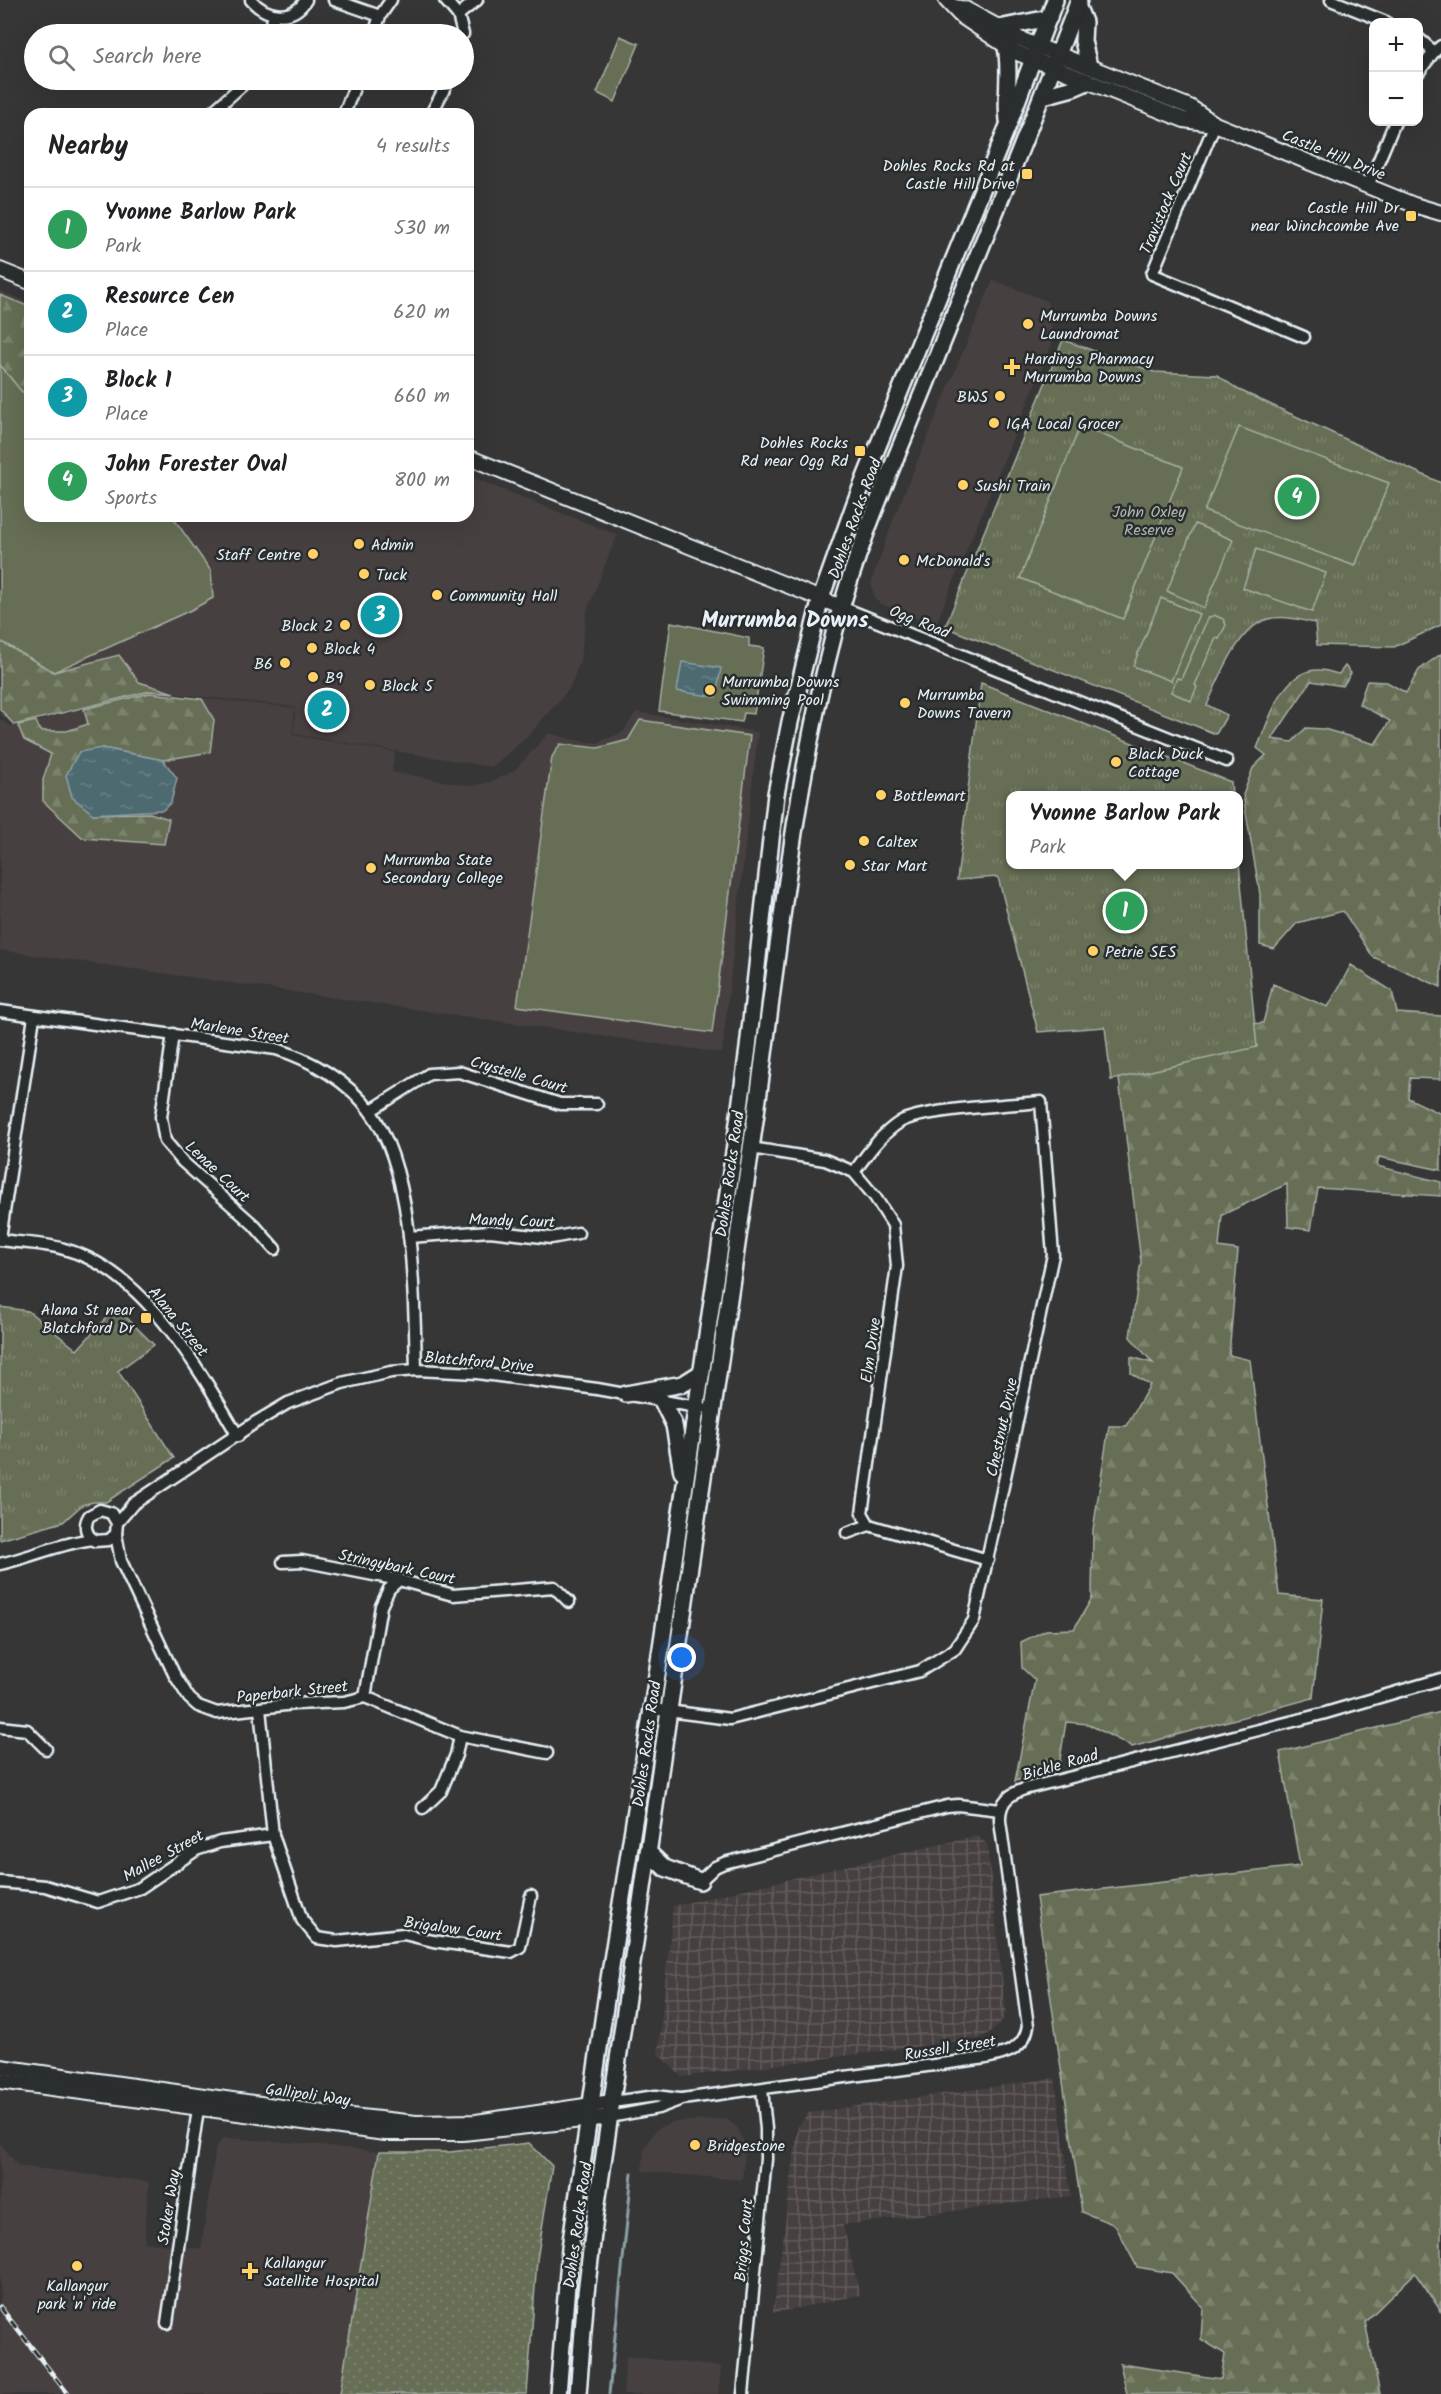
<!DOCTYPE html>
<html lang="en">
<head>
<meta charset="utf-8">
<style>
	:root { --surface:#fff; --page:#f6f6f6; --text:#202124; --muted:#757577; --line:#e0e0e0; --accent:#ea580c }
	body { margin:0; font-family:Kalam,sans-serif; background:var(--page); color:var(--text) }
	.controls { position:absolute; right:18px; top:18px; display:grid; overflow:hidden; border-radius:12px; box-shadow:0 6px 24px #0002 }
	.controls button { width:54px; height:54px; display:grid; place-items:center; padding:0; border:0; border-bottom:2px solid var(--line); background:var(--surface); color:var(--text); font:30px sans-serif }
	.you { position:absolute; left:682px; top:1658px; width:21px; height:21px; margin:-15px; border:4px solid #fff; border-radius:50%; background:#1a73e8; box-shadow:0 0 0 9px #1a73e833 }
	.badge { display:grid; place-items:center; width:39px; height:39px; border-radius:50%; background:var(--accent); color:#fff; font-size:20px; font-weight:700 }
	.pin { position:absolute; translate:-50% -50%; border:3px solid #fff; box-shadow:0 2px 6px #0006 }
	.popup { position:absolute; left:1006px; top:791px; width:237px; height:78px; box-sizing:border-box; display:grid; place-content:center; border-radius:12px; background:var(--surface); filter:drop-shadow(0 2px 4px #0005); font-size:20px; white-space:nowrap; color:var(--muted) }
	.popup b { font-size:22px; color:var(--text) }
	.popup::after { content:''; position:absolute; left:50%; top:100%; margin-left:-12px; border:12px solid transparent; border-top-color:var(--surface) }
	.list { margin:0; padding:0; list-style:none }
	h2 { display:flex; justify-content:space-between; align-items:center; height:78px; margin:0; padding:0 24px; font-size:26px }
	h2 small { font-size:20px; font-weight:400; color:var(--muted) }
	.list li { display:grid; grid-template-columns:39px 1fr auto; gap:18px; align-items:center; box-sizing:border-box; height:84px; padding:0 24px; border-top:2px solid var(--line) }
	.list b { display:block; font-size:22px; white-space:nowrap }
	.list p { margin:0; font-size:20px; white-space:nowrap; color:var(--muted) }
	.list em { font-size:20px; font-style:normal; color:var(--muted) }
	.icon { flex:none; width:33px; height:33px; fill:none; stroke:currentColor; stroke-width:2; stroke-linecap:round; stroke-linejoin:round }
	.map { position:relative; flex:none; width:1441px; height:2394px; overflow:hidden }
	.search { position:absolute; background:var(--surface); box-shadow:0 6px 24px #0002; left:24px; top:24px; width:450px; height:66px; display:flex; align-items:center; gap:15px; box-sizing:border-box; padding:0 21px; border-radius:33px; color:var(--muted); font-size:22px }
	.panel { position:absolute; background:var(--surface); box-shadow:0 6px 24px #0002; left:24px; top:108px; width:450px; height:414px; border-radius:18px }
	.map>svg:first-child { display:block }
	.built { fill:#474040 }
	.industrial { fill:url(#industrial-grid) }
	.grass { fill:url(#grass-dots); stroke:#a7b0a6; stroke-width:1.5 }
	.forest { fill:url(#forest-firs); stroke:#a7b0a6; stroke-width:1.5 }
	.park { fill:url(#park-tufts); stroke:#a7b0a6; stroke-width:1.5 }
	.garden { fill:#666e54; stroke:#a7b0a6; stroke-width:1.5 }
	.water { fill:url(#water-ripples); stroke:#8ba1a7; stroke-width:1.5 }
	.lines { fill:none; stroke-linecap:round; stroke-linejoin:round }
	.stream { stroke:#8ba1a7; stroke-width:3 }
	.minor-casing { stroke:#e8f1f8; stroke-width:15 }
	.tertiary-casing { stroke:#e8f1f8; stroke-width:18 }
	.secondary-casing { stroke:#e8f1f8; stroke-width:20 }
	.minor { stroke:#2a2d2e; stroke-width:10 }
	.tertiary { stroke:#2a2d2e; stroke-width:14 }
	.secondary { stroke:#2a2d2e; stroke-width:15 }
	.rail-casing { stroke:#e8f1f8; stroke-width:5 }
	.rail { stroke:#2a2d2e; stroke-width:3; stroke-dasharray:9; stroke-linecap:butt }
	.poi-dot { fill:#ffd166; stroke:#2a2d2e; stroke-width:2 }
	.labels { text-anchor:middle; stroke-width:5; stroke-linejoin:round; paint-order:stroke }
	.street-label { font-size:16px; fill:#e8f1f8; stroke:#2a2d2e }
	.poi-label { font-size:16px; fill:#e8f1f8; stroke:#2a2d2e; text-anchor:start }
	.park-label { font-size:16px; fill:#aeb6ae; stroke:#2a2d2e }
	.district-label { font-size:22px; font-weight:bold; fill:#e8f1f8; stroke:#2a2d2e }
</style>
</head>
<body>
<div class="map">
<svg width="1441" height="2394" viewBox="0 0 1441 2394">
	<defs>
		<pattern id="industrial-grid" width="8" height="8" patternUnits="userSpaceOnUse" patternTransform="scale(1.5)"><rect width="8" height="8" fill="#474040"/><path d="M0 4h8M4 0v8" fill="none" stroke="#625c5c"/></pattern>
		<pattern id="grass-dots" width="8" height="8" patternUnits="userSpaceOnUse" patternTransform="scale(1.5)"><rect width="8" height="8" fill="#666e54"/><path d="M2 2h.1M6 6h.1" fill="none" stroke="#7c836d" stroke-width="1.8" stroke-linecap="round"/></pattern>
		<pattern id="forest-firs" width="22" height="20" patternUnits="userSpaceOnUse" patternTransform="scale(1.5)"><rect width="22" height="20" fill="#666e54"/><path d="M5 1l3.5 6h-7zM16 11l3.5 6h-7z" fill="#7c836d"/></pattern>
		<pattern id="park-tufts" width="24" height="20" patternUnits="userSpaceOnUse" patternTransform="scale(1.5)"><rect width="24" height="20" fill="#666e54"/><path d="M3 7l-1-3M5 7V3M7 7l1-3M15 17l-1-3M17 17v-4M19 17l1-3" fill="none" stroke="#7c836d"/></pattern>
		<pattern id="water-ripples" width="26" height="14" patternUnits="userSpaceOnUse" patternTransform="scale(1.5)"><rect width="26" height="14" fill="#4d6b71"/><path d="M2 4q2-2 4 0t4 0M15 11q2-2 4 0t4 0" fill="none" stroke="#678186"/></pattern>
	</defs>
	<rect width="100%" height="100%" fill="#373636"/>
	<filter id="ink" filterUnits="userSpaceOnUse"><feTurbulence type="fractalNoise" baseFrequency=".0167" numOctaves="2"/><feDisplacementMap in="SourceGraphic" scale="12" xChannelSelector="R" yChannelSelector="G"/><feConvolveMatrix kernelMatrix="1 2 1 2 8 2 1 2 1" color-interpolation-filters="sRGB"/></filter>
	<g filter="url(#ink)">
		<g class="built">
			<polygon points="993,280 1047,301 1053,341 935,626 881,604 875,599 871,583 895,515"/>
			<polygon points="0,291 30,303 30,516 468,516 468,476 617,535 587,611 580,661 569,689 527,737 492,767 293,734 296,707 151,691 14,725 0,714"/>
			<polygon points="150,693 295,708 292,735 395,752 392,772 471,786 491,782 514,771 549,733 574,740 597,743 623,732 636,712 758,732 722,1053 0,950 0,719 12,727"/>
			<polygon points="726,2119 737,2127 743,2140 745,2155 742,2180 642,2171 644,2150 653,2134 660,2127 673,2122"/>
			<polygon points="224,2138 302,2143 379,2152 340,2394 0,2394 0,2143 18,2166 149,2182 144,2242 201,2249 216,2147"/>
			<polygon points="626,2356 721,2367 718,2394 623,2394"/>
		</g>
		<g class="industrial">
			<polygon points="976,1836 987,1844 1006,2014 998,2026 982,2038 682,2077 658,2054 673,1906"/>
			<polygon points="1055,2078 1071,2196 843,2225 860,2295 773,2313 798,2127 808,2113"/>
		</g>
		<polygon class="grass" points="529,2143 552,2166 537,2260 527,2394 340,2394 379,2152 450,2152"/>
		<g class="forest">
			<polygon points="0,295 30,307 30,396 21,391 0,365"/>
			<polygon points="0,641 54,672 119,655 139,682 174,693 150,691 14,725 0,709"/>
			<path d="M1441,654v333l-68,-30 -30,-46 -46,12 -23,26 -14,-4v-51l-17,-99 10,-27 13,-13 -9,-7c12,-27 25,-80 63,-78 6,0 13,3 19,4l6,-8 6,7 -8,13 -32,-5 -39,58 20,3 14,-14 18,1 51,15 15,-23 -31,-17 8,-23 20,1 19,11 13,-23z"/>
			<polygon points="150,693 202,699 214,720 210,752 163,760 102,748 93,814 150,813 169,819 164,844 83,838 43,801 43,780 51,754 24,740 18,725 36,721 40,731 67,731 88,724 84,709"/>
			<polygon points="1351,965 1392,991 1397,1013 1441,1016 1441,1079 1410,1078 1408,1098 1441,1114 1441,1170 1379,1157 1377,1166 1441,1182 1441,1196 1318,1188 1311,1230 1288,1227 1287,1184 1222,1215 1219,1247 1238,1250 1229,1355 1250,1360 1279,1595 1323,1599 1313,1698 1132,1747 1088,1724 1066,1722 1059,1766 1015,1781 1035,1680 1022,1668 1021,1642 1046,1630 1074,1629 1092,1598 1093,1530 1109,1426 1126,1426 1150,1385 1131,1373 1131,1357 1153,1363 1130,1337 1141,1262 1119,1079 1162,1010 1227,1026 1263,1023 1273,984 1328,1007"/>
			<polygon points="1441,1712 1441,2311 1415,2273 1365,2322 1380,2394 1127,2394 1120,2364 1221,2379 1225,2354 1201,2339 1203,2307 1172,2273 1137,2267 1115,2225 1082,2212 1036,1897 1300,1866 1280,1752"/>
		</g>
		<g class="park">
			<path d="M1063,340l91,32 63,3 22,15 202,93v142l-47,22 -77,-2 -2,-22c-16,-3 -31,-8 -47,-4 -30,8 -49,60 -61,86l20,10 -11,19 -271,-107z"/>
			<polygon points="981,683 1231,782 1232,795 1011,796 1011,864 1239,864 1239,863 1257,1047 1111,1080 1105,1027 1038,1032 998,877 957,880"/>
			<polygon points="0,1307 28,1311 77,1350 116,1307 154,1345 118,1371 174,1458 106,1502 93,1502 82,1505 63,1522 0,1540"/>
		</g>
		<g class="garden">
			<polygon points="620,36 639,44 615,102 597,93"/>
			<polygon points="0,365 21,391 30,396 30,516 172,516 211,571 213,598 191,610 54,672 0,641"/>
			<polygon points="1080,426 1183,467 1123,619 1020,578"/>
			<polygon points="1239,427 1389,483 1355,566 1204,511"/>
			<polygon points="1195,524 1233,540 1204,608 1167,591"/>
			<polygon points="1256,549 1326,573 1312,612 1243,588"/>
			<polygon points="1161,598 1199,614 1171,681 1133,666"/>
			<polygon points="1214,615 1223,619 1226,625 1219,639 1216,638 1195,685 1197,687 1191,701 1171,692 1177,678 1181,679 1208,618"/>
			<polygon points="671,622 749,638 749,646 764,648 754,714 744,713 742,722 659,711"/>
			<polygon points="640,720 750,736 712,1033 517,1006 552,757 560,744 598,748 628,740"/>
		</g>
		<g class="water">
			<polygon points="682,662 721,668 716,697 677,691"/>
			<polygon points="102,748 163,760 177,778 171,802 163,810 93,814 72,797 66,775 79,752"/>
		</g>
		<g class="lines">
			<polyline class="stream" points="609,2394 632,2173"/>
			<g class="minor-casing">
				<g id="minor">
					<path d="M251,0c15,17 41,22 55,0"/>
					<polyline points="334,0 380,16"/>
					<polyline points="445,0 458,15 463,34"/>
					<polyline points="1331,0 1386,22"/>
					<polyline points="458,15 477,0"/>
					<polyline points="269,34 274,15"/>
					<polyline points="374,34 380,16 391,0"/>
					<polyline points="1418,38 1434,52"/>
					<polyline points="1418,73 1434,52 1441,46"/>
					<polyline points="210,114 248,80"/>
					<polyline points="344,114 357,80"/>
					<polyline points="431,114 449,80"/>
					<polyline points="1215,124 1152,274 1304,337"/>
					<polyline points="1368,186 1395,122"/>
					<polyline points="841,607 1227,761"/>
					<path d="M0,1011l276,38c34,10 73,33 94,62 45,60 44,186 46,259"/>
					<polyline points="173,1034 161,1117 165,1141 183,1162 254,1225 275,1249"/>
					<polyline points="370,1111 429,1074 459,1072 560,1104 597,1104"/>
					<polyline points="751,1148 825,1160 854,1172 875,1197 893,1225 897,1266 862,1513 869,1525 988,1560"/>
					<polyline points="409,1237 490,1231 551,1238 578,1233"/>
					<polyline points="0,1238 34,1017"/>
					<path d="M0,1240c21,3 44,3 64,9 80,21 135,120 174,187"/>
					<path d="M117,1523l-6,-10 -11,-3 -11,6c-6,10 -3,19 6,25l14,-1 7,-6 1,-11 16,-19 123,-82 32,-19 54,-20 49,-11 25,-2 61,3 120,16 105,19"/>
					<polyline points="847,1533 869,1525"/>
					<polyline points="116,1534 121,1561 174,1674 189,1698 198,1706 217,1713 294,1704 344,1702 365,1697 460,1736 547,1753"/>
					<polyline points="283,1562 302,1561 399,1580 453,1595 554,1587 569,1602"/>
					<path d="M0,1564c32,-7 60,-21 93,-25"/>
					<polyline points="365,1697 381,1606 389,1589 399,1580"/>
					<polyline points="260,1709 273,1835 302,1920 317,1938 337,1941 404,1934 433,1941 511,1952 520,1947 531,1896"/>
					<path d="M652,1709l78,10 190,-48 35,-22 19,-29 79,-365 -12,-153c-29,3 -119,7 -141,20 -19,12 -33,32 -46,50"/>
					<polyline points="0,1727 27,1730 46,1749"/>
					<polyline points="423,1808 441,1791 456,1755 460,1736"/>
					<polyline points="700,1881 715,1867 724,1863 947,1806 958,1805 1000,1810"/>
					<polyline points="0,1882 45,1886 98,1902 140,1888 196,1850 220,1842 273,1835"/>
					<polyline points="612,2102 656,2096 679,2099"/>
					<path d="M610,2117l48,-9 24,-9 304,-41c21,-4 38,-9 42,-32l-28,-205c-1,-20 10,-28 28,-33l294,-74 119,-35"/>
					<polyline points="167,2323 199,2102"/>
					<polyline points="743,2394 766,2159 766,2129 762,2089"/>
				</g>
			</g>
			<g class="tertiary-casing">
				<g id="tertiary">
					<polyline points="946,0 961,16 1015,52 1184,120 1213,124"/>
					<polyline points="954,7 965,9 1020,39 1190,107 1215,124 1414,205 1441,213"/>
					<polyline points="0,270 30,282"/>
					<polyline points="468,457 841,607"/>
					<polyline points="0,2067 324,2113 416,2123 476,2122 612,2102"/>
					<polyline points="0,2081 385,2133 463,2133 610,2117"/>
				</g>
			</g>
			<g class="secondary-casing">
				<g id="secondary">
					<polyline points="1077,5 1084,22 1083,41 1089,66"/>
					<polyline points="999,28 1049,18"/>
					<path d="M1006,47c5,24 -1,48 2,73"/>
					<polyline points="1043,96 1073,88 1087,82"/>
					<polyline points="626,1394 683,1384 702,1372"/>
					<polyline points="662,1401 674,1425 682,1472"/>
					<polyline points="648,1852 665,1868 700,1881"/>
					<polyline points="558,2394 570,2248 609,1979 652,1709 735,1145 748,1048 776,794 790,722 821,598 856,500 1009,123 1055,0"/>
					<path d="M578,2394l8,-101 9,-76c52,-352 101,-704 154,-1055 27,-178 40,-357 86,-532 21,-81 55,-158 87,-236 52,-131 107,-262 157,-394"/>
				</g>
			</g>
			<use href="#minor" class="minor"/>
			<use href="#tertiary" class="tertiary"/>
			<use href="#secondary" class="secondary"/>
			<g class="rail-casing">
				<polyline id="rail" points="0,2307 68,2394"/>
			</g>
			<use href="#rail" class="rail"/>
		</g>
	</g>
	<g class="poi-dot">
		<rect x="1021" y="168" width="12" height="12" rx="3"/>
		<rect x="1405" y="210" width="12" height="12" rx="3"/>
		<circle cx="1028" cy="324" r="6"/>
		<path d="M1009 358h6v6h6v6h-6v6h-6v-6h-6v-6h6z"/>
		<circle cx="1000" cy="396" r="6"/>
		<circle cx="994" cy="423" r="6"/>
		<rect x="854" y="445" width="12" height="12" rx="3"/>
		<circle cx="963" cy="485" r="6"/>
		<circle cx="359" cy="544" r="6"/>
		<circle cx="313" cy="554" r="6"/>
		<circle cx="904" cy="560" r="6"/>
		<circle cx="364" cy="574" r="6"/>
		<circle cx="437" cy="595" r="6"/>
		<circle cx="345" cy="625" r="6"/>
		<circle cx="312" cy="648" r="6"/>
		<circle cx="285" cy="663" r="6"/>
		<circle cx="313" cy="677" r="6"/>
		<circle cx="370" cy="685" r="6"/>
		<circle cx="710" cy="690" r="6"/>
		<circle cx="905" cy="703" r="6"/>
		<circle cx="1116" cy="762" r="6"/>
		<circle cx="881" cy="795" r="6"/>
		<circle cx="864" cy="841" r="6"/>
		<circle cx="850" cy="865" r="6"/>
		<circle cx="371" cy="868" r="6"/>
		<circle cx="1093" cy="951" r="6"/>
		<rect x="140" y="1312" width="12" height="12" rx="3"/>
		<circle cx="695" cy="2145" r="6"/>
		<circle cx="77" cy="2266" r="6"/>
		<path d="M247 2262h6v6h6v6h-6v6h-6v-6h-6v-6h6z"/>
	</g>
	<g class="labels">
		<g class="street-label">
			<text transform="translate(1334 154) rotate(22)" y="6">Castle Hill Drive</text>
			<text transform="translate(1165 203) rotate(-67)" y="6">Travistock Court</text>
			<text transform="translate(854 518) rotate(-70)" y="6">Dohles Rocks Road</text>
			<text transform="translate(920 621) rotate(22)" y="6">Ogg Road</text>
			<text transform="translate(240 1030) rotate(9)" y="6">Marlene Street</text>
			<text transform="translate(519 1074) rotate(16)" y="6">Crystelle Court</text>
			<text transform="translate(218 1171) rotate(43)" y="6">Lenae Court</text>
			<text transform="translate(729 1174) rotate(-82)" y="6">Dohles Rocks Road</text>
			<text transform="translate(512 1220) rotate(2)" y="6">Mandy Court</text>
			<text transform="translate(179 1321) rotate(51)" y="6">Alana Street</text>
			<text transform="translate(870 1350) rotate(-82)" y="6">Elm Drive</text>
			<text transform="translate(479 1361) rotate(5)" y="6">Blatchford Drive</text>
			<text transform="translate(1001 1427) rotate(-78)" y="6">Chestnut Drive</text>
			<text transform="translate(397 1566) rotate(12)" y="6">Stringybark Court</text>
			<text transform="translate(292 1691) rotate(-6)" y="6">Paperbark Street</text>
			<text transform="translate(646 1744) rotate(-82)" y="6">Dohles Rocks Road</text>
			<text transform="translate(1060 1764) rotate(-16)" y="6">Bickle Road</text>
			<text transform="translate(163 1855) rotate(-29)" y="6">Mallee Street</text>
			<text transform="translate(453 1928) rotate(8)" y="6">Brigalow Court</text>
			<text transform="translate(950 2047) rotate(-9)" y="6">Russell Street</text>
			<text transform="translate(308 2094) rotate(8)" y="6">Gallipoli Way</text>
			<text transform="translate(168 2207) rotate(-81)" y="6">Stoker Way</text>
			<text transform="translate(577 2225) rotate(-82)" y="6">Dohles Rocks Road</text>
			<text transform="translate(743 2240) rotate(-85)" y="6">Briggs Court</text>
		</g>
		<g class="poi-label">
			<text x="1015" y="171" text-anchor="end">Dohles Rocks Rd at<tspan x="1015" dy="18">Castle Hill Drive</tspan></text>
			<text x="1399" y="213" text-anchor="end">Castle Hill Dr<tspan x="1399" dy="18">near Winchcombe Ave</tspan></text>
			<text x="1040" y="321">Murrumba Downs<tspan x="1040" dy="18">Laundromat</tspan></text>
			<text x="1024" y="364">Hardings Pharmacy<tspan x="1024" dy="18">Murrumba Downs</tspan></text>
			<text x="988" y="402" text-anchor="end">BWS</text>
			<text x="1006" y="429">IGA Local Grocer</text>
			<text x="848" y="448" text-anchor="end">Dohles Rocks<tspan x="848" dy="18">Rd near Ogg Rd</tspan></text>
			<text x="975" y="491">Sushi Train</text>
			<text x="371" y="550">Admin</text>
			<text x="301" y="560" text-anchor="end">Staff Centre</text>
			<text x="916" y="566">McDonald's</text>
			<text x="376" y="580">Tuck</text>
			<text x="449" y="601">Community Hall</text>
			<text x="333" y="631" text-anchor="end">Block 2</text>
			<text x="324" y="654">Block 4</text>
			<text x="273" y="669" text-anchor="end">B6</text>
			<text x="325" y="683">B9</text>
			<text x="722" y="687">Murrumba Downs<tspan x="722" dy="18">Swimming Pool</tspan></text>
			<text x="382" y="691">Block 5</text>
			<text x="917" y="700">Murrumba<tspan x="917" dy="18">Downs Tavern</tspan></text>
			<text x="1128" y="759">Black Duck<tspan x="1128" dy="18">Cottage</tspan></text>
			<text x="893" y="801">Bottlemart</text>
			<text x="876" y="847">Caltex</text>
			<text x="383" y="865">Murrumba State<tspan x="383" dy="18">Secondary College</tspan></text>
			<text x="862" y="871">Star Mart</text>
			<text x="1105" y="957">Petrie SES</text>
			<text x="134" y="1315" text-anchor="end">Alana St near<tspan x="134" dy="18">Blatchford Dr</tspan></text>
			<text x="707" y="2151">Bridgestone</text>
			<text x="264" y="2268">Kallangur<tspan x="264" dy="18">Satellite Hospital</tspan></text>
			<text x="77" y="2291" text-anchor="middle">Kallangur<tspan x="77" dy="18">park 'n' ride</tspan></text>
		</g>
		<g class="park-label">
			<text x="1149" y="517">John Oxley<tspan x="1149" dy="18">Reserve</tspan></text>
		</g>
		<g class="district-label">
			<text x="785" y="627">Murrumba Downs</text>
		</g>
	</g>
</svg>
<div class="controls">
<button>+</button>
<button>−</button>
</div>
<div class="you"></div>
<div class="pin badge" style="left:1125px;top:911px;background:#2e9e5b">1</div>
<div class="popup"><b>Yvonne Barlow Park</b>Park</div>
<div class="pin badge" style="left:327px;top:710px;background:#0f9aa8">2</div>
<div class="pin badge" style="left:380px;top:615px;background:#0f9aa8">3</div>
<div class="pin badge" style="left:1297px;top:497px;background:#2e9e5b">4</div>
<div class="search"><svg class="icon" aria-label="search" viewBox="0 0 24 24"><circle cx="10" cy="10" r="6"/><path d="M15 15l6 6"/></svg>Search here</div>
<section class="panel">
<h2>Nearby<small>4 results</small></h2>
<ul class="list">
<li><span class="badge" style="background:#2e9e5b">1</span><div><b>Yvonne Barlow Park</b><p>Park</p></div><em>530 m</em></li>
<li><span class="badge" style="background:#0f9aa8">2</span><div><b>Resource Cen</b><p>Place</p></div><em>620 m</em></li>
<li><span class="badge" style="background:#0f9aa8">3</span><div><b>Block 1</b><p>Place</p></div><em>660 m</em></li>
<li><span class="badge" style="background:#2e9e5b">4</span><div><b>John Forester Oval</b><p>Sports</p></div><em>800 m</em></li>
</ul>
</section>
</div>
</body>
</html>
